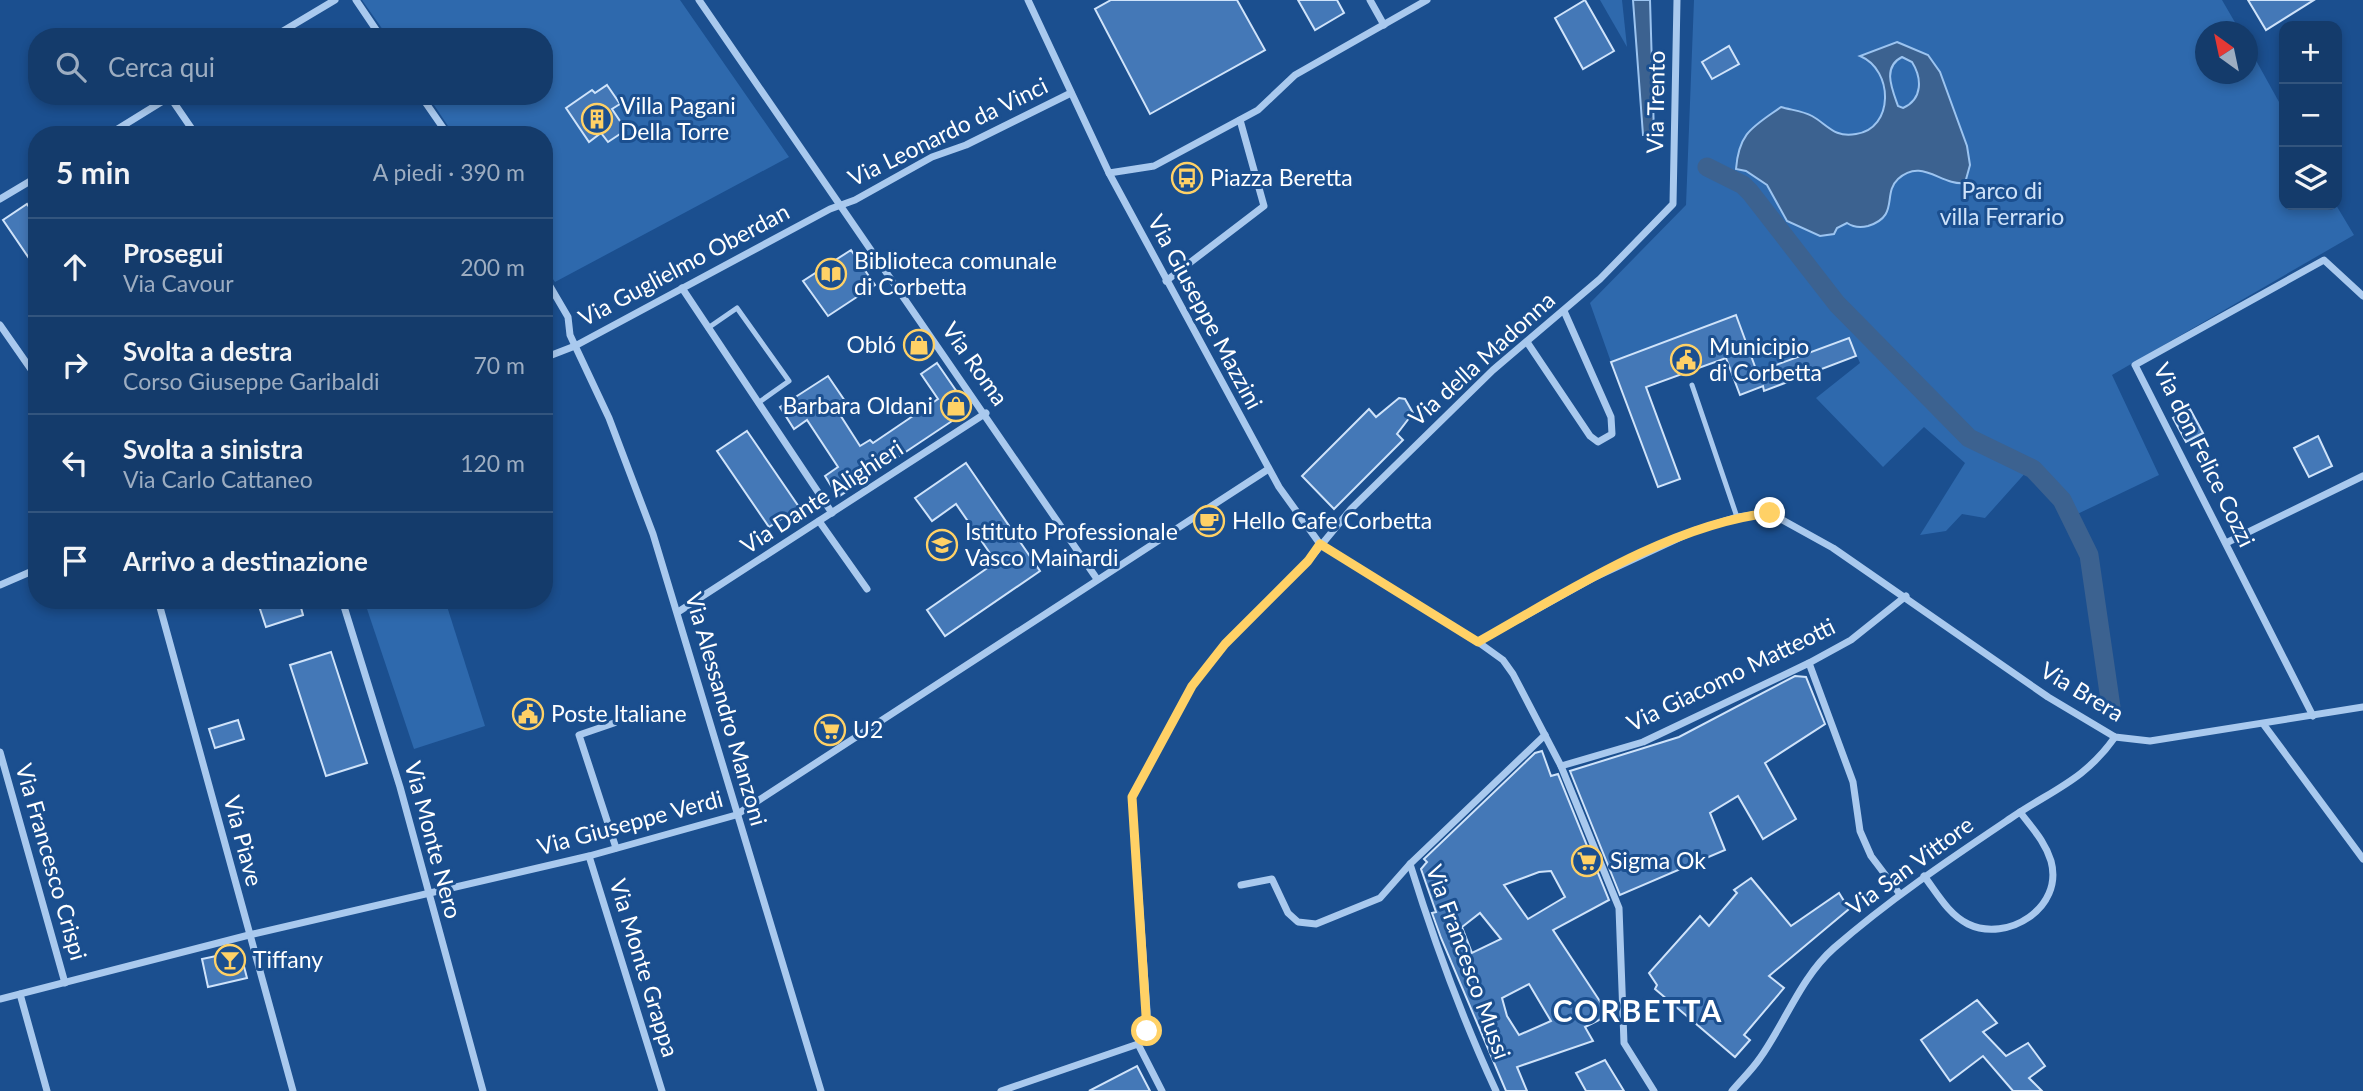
<!DOCTYPE html>
<html lang="it">
<head>
<meta charset="utf-8">
<style>
	:root { --surface:#143b6b; --page:#1d4271; --text:#f1f3f6; --muted:#9dadc1; --line:#33557e }
	body { margin:0; font-family:Lato,sans-serif; background:var(--page); color:var(--text) }
	.controls { position:absolute; right:21px; top:21px; display:grid; overflow:hidden; border-radius:14px; box-shadow:0 4px 10px #0003 }
	.controls button { width:63px; height:63px; display:grid; place-items:center; padding:0; border:0; border-bottom:2px solid var(--line); background:var(--surface); color:var(--text); font:35px sans-serif }
	.compass { position:absolute; left:2195px; top:21px; width:63px; height:63px; border-radius:50%; background:var(--surface); box-shadow:0 4px 10px #0003; rotate:327deg }
	.stop { position:absolute; width:21px; height:21px; margin:-16px; border:5px solid #ffd166; border-radius:50%; background:#fff }
	.stop.end { background:#ffd166; border-color:#fff; box-shadow:0 2px 7px #0008 }
	.list { margin:0; padding:0; list-style:none }
	h2 { display:flex; justify-content:space-between; align-items:center; height:91px; margin:0; padding:0 28px; font-size:30px }
	h2 small { font-size:23px; font-weight:400; color:var(--muted) }
	.list li { display:grid; grid-template-columns:46px 1fr auto; gap:21px; align-items:center; box-sizing:border-box; height:98px; padding:0 28px; border-top:2px solid var(--line) }
	.list b { display:block; font-size:26px; white-space:nowrap }
	.list p { margin:0; font-size:23px; white-space:nowrap; color:var(--muted) }
	.list em { font-size:23px; font-style:normal; color:var(--muted) }
	.icon { flex:none; width:38px; height:38px; fill:none; stroke:currentColor; stroke-width:2; stroke-linecap:round; stroke-linejoin:round }
	.map { position:relative; flex:none; width:2363px; height:1091px; overflow:hidden }
	.search { position:absolute; background:var(--surface); box-shadow:0 4px 10px #0003; left:28px; top:28px; width:525px; height:77px; display:flex; align-items:center; gap:18px; box-sizing:border-box; padding:0 24px; border-radius:28px; color:var(--muted); font-size:26px }
	.panel { position:absolute; background:var(--surface); box-shadow:0 4px 10px #0003; left:28px; top:126px; width:525px; height:483px; border-radius:28px }
	.map>svg:first-child { display:block }
	.green { fill:#2e69ad }
	.water { fill:#3c6290; stroke:#9cc4f0; stroke-width:2; fill-rule:evenodd }
	.lines { fill:none; stroke-linecap:round; stroke-linejoin:round }
	.canal { stroke:#3c6290; stroke-width:19 }
	.building { fill:#4478b7; stroke:#cfe3fa; stroke-width:2; fill-rule:evenodd }
	.lane { stroke:#a9c9ee; stroke-width:5 }
	.street { stroke:#a9c9ee; stroke-width:7 }
	.route { stroke:#ffd166; stroke-width:9 }
	.labels { text-anchor:middle; stroke-width:6; stroke-linejoin:round; paint-order:stroke }
	.street-label { font-size:23px; fill:#fff; stroke:#1b4f8f }
	.poi-label { font-size:23px; fill:#fff; stroke:#1b4f8f; text-anchor:start }
	.park-label { font-size:23px; fill:#cfe3fa; stroke:#1b4f8f }
	.district-label { font-size:30px; font-weight:bold; letter-spacing:2px; fill:#fff; stroke:#1b4f8f }
</style>
</head>
<body>
<div class="map">
<svg width="2363" height="1091" viewBox="0 0 2363 1091">
	<rect width="100%" height="100%" fill="#1b4f8f"/>
	<g class="green">
		<polygon points="362,0 680,0 789,157 555,282 544,266 544,135 454,135 428,96 544,96 544,37 388,37"/>
		<polygon points="1600,0 1622,0 1627,47"/>
		<polygon points="1694,0 2222,0 2240,31 2206,32 2206,74 2248,74 2248,46 2284,111 2284,205 2336,205 2354,235 2112,375 2159,475 2069,518 2028,470 1985,518 1962,514 1946,531 1920,535 1965,463 1924,427 1883,467 1816,398 1860,363 1849,338 1757,372 1736,315 1611,362 1590,303 1686,205"/>
		<polygon points="364,600 445,600 485,726 414,749"/>
	</g>
	<g class="water">
		<polygon points="1633,0 1650,0 1654,134 1643,135"/>
		<path d="M1897,42l31,13 12,17 27,74 3,19 -5,18c-24,3 -43,-26 -67,-4 -16,15 2,37 -30,47 -8,2 -15,1 -21,-3l-10,5 -3,6 -14,2 -33,-15 -20,-36 -21,-14 -10,-2c3,-37 17,-42 45,-62 10,3 22,4 31,9 16,9 22,22 44,18 38,-5 38,-64 4,-78zM1902,57l10,5c10,16 11,37 -9,46l-5,-2c-6,-17 -16,-39 4,-49z"/>
	</g>
	<g class="lines">
		<polyline class="canal" points="1707,167 1743,185 1750,192 1837,304 1969,438 2033,469 2062,500 2089,555 2111,707"/>
	</g>
	<g class="building">
		<polygon points="1111,0 1237,0 1265,50 1150,114 1095,9"/>
		<polygon points="1298,0 1337,0 1344,13 1315,30"/>
		<polygon points="1585,0 1614,51 1583,69 1555,18"/>
		<polygon points="2248,0 2314,0 2266,30"/>
		<polygon points="1729,46 1739,64 1712,79 1702,62"/>
		<polygon points="607,85 620,104 612,109 626,130 608,142 601,133 589,142 566,108 592,90 595,93"/>
		<polygon points="27,204 37,219 37,270 3,220"/>
		<polygon points="851,250 875,285 828,316 803,281"/>
		<polygon points="1736,315 1757,372 1849,338 1856,356 1764,391 1763,386 1740,395 1726,358 1646,387 1680,479 1658,487 1611,362"/>
		<polygon points="937,363 966,405 964,413 838,497 825,476 838,467 807,420 794,429 780,407 828,376 847,404 837,410 860,446 870,440 873,443 938,399 921,374"/>
		<polygon points="1399,398 1405,399 1413,413 1397,434 1403,440 1334,509 1302,476 1369,409 1376,417"/>
		<polygon points="2190,409 2203,433 2186,442 2173,418"/>
		<polygon points="747,431 799,507 769,527 717,451"/>
		<polygon points="2318,436 2332,466 2309,477 2294,448"/>
		<polygon points="966,463 1040,571 945,636 927,610 996,562 956,504 932,521 915,498"/>
		<polygon points="257,600 299,600 303,615 266,627"/>
		<polygon points="331,652 367,763 326,776 290,665"/>
		<polygon points="1795,676 1806,677 1825,724 1765,763 1796,819 1763,839 1738,796 1710,813 1725,850 1620,895 1570,771 1679,737"/>
		<polygon points="238,720 244,739 215,748 209,729"/>
		<path d="M1542,751l9,25 7,-2 51,126 -56,30 56,85 -24,12 8,14 -76,26 10,24h-21l-65,-153 -9,-25 4,-1 -15,-43 6,-7 -3,-3 111,-106zM1551,871l14,26 -37,22 -24,-34 35,-13zM1480,913l21,26 -29,14 -10,-26zM1529,984l22,37 -32,14 -12,-19 -5,-18z"/>
		<polygon points="1751,878 1791,926 1839,893 1849,909 1769,976 1784,988 1744,1035 1750,1040 1735,1057 1655,989 1657,985 1649,973 1700,916 1709,926 1737,893 1734,890"/>
		<polygon points="240,951 247,978 208,987 202,959"/>
		<polygon points="1977,1000 1997,1023 1983,1032 2006,1056 2028,1043 2045,1066 2029,1078 2042,1091 2013,1091 1983,1056 1950,1081 1921,1040"/>
		<polygon points="1605,1060 1624,1091 1586,1091 1576,1073"/>
		<polygon points="1137,1066 1150,1091 1089,1091"/>
	</g>
	<g class="lines">
		<g class="lane">
			<polyline points="708,328 737,308 789,381 758,403"/>
			<polyline points="1692,385 1737,517"/>
		</g>
		<g class="street">
			<polyline points="356,0 381,37"/>
			<polyline points="699,0 1097,579"/>
			<polyline points="1028,0 1109,173 1279,487 1320,544 1478,642 1503,660 1513,674 1561,766 1619,908 1624,1043 1654,1091"/>
			<polyline points="1370,0 1384,25"/>
			<polyline points="273,37 335,0"/>
			<polyline points="421,96 448,135"/>
			<polyline points="170,97 196,135"/>
			<polyline points="108,135 171,96"/>
			<polyline points="1109,173 1154,166 1258,110 1295,75 1427,0"/>
			<polyline points="0,199 37,177"/>
			<polyline points="544,276 568,317 570,335 609,418 653,534 821,1091"/>
			<polyline points="1166,281 1264,206 1240,120"/>
			<polyline points="682,288 832,513"/>
			<polyline points="0,325 37,378"/>
			<polyline points="1527,342 1590,436 1598,442 1612,434 1611,417 1564,311"/>
			<polyline points="544,358 575,346 830,209 855,200 932,157 966,145 1071,93"/>
			<polyline points="819,521 867,589"/>
			<polyline points="2226,543 2363,476"/>
			<polyline points="0,585 37,569"/>
			<polyline points="158,600 293,1091"/>
			<polyline points="342,600 400,787 483,1091"/>
			<polyline points="678,612 986,413"/>
			<polyline points="1478,642 1595,577 1696,530 1737,517 1770,513 1833,548 2048,697 2115,737 2150,741 2363,707"/>
			<polyline points="1809,663 1853,782 1860,831 1871,856 1899,893"/>
			<polyline points="2313,716 2135,365 2324,260 2363,296"/>
			<polyline points="614,723 579,735 616,848"/>
			<polyline points="2264,725 2363,859"/>
			<polyline points="0,752 65,983"/>
			<polyline points="1561,766 1643,742 1809,663 1851,640 1906,596"/>
			<polyline points="589,856 662,1091"/>
			<path d="M1924,876c13,17 24,38 44,48 39,19 96,-16 83,-63 -6,-20 -19,-33 -31,-49"/>
			<polyline points="1241,885 1272,879 1288,913 1298,922 1316,924 1380,898 1410,864"/>
			<polyline points="20,994 47,1091"/>
			<polyline points="0,999 249,935 589,856 736,815 1267,470"/>
			<polyline points="1138,1044 1147,1031 1147,1011 1132,797 1192,686 1225,644 1308,561 1351,509 1493,370 1600,279 1673,204 1677,0"/>
			<polyline points="1138,1044 1162,1091"/>
			<polyline points="1001,1091 1138,1044"/>
			<path d="M1496,1091c-34,-73 -62,-150 -86,-227l135,-129"/>
			<path d="M1732,1091c9,-11 20,-21 28,-33 25,-35 41,-81 74,-110 56,-49 116,-89 177,-130 41,-28 74,-38 104,-81"/>
		</g>
	</g>
	<g class="lines">
		<path class="route" d="M1147,1031l-15,-234 60,-111 33,-42 83,-83 12,-17 158,98c87,-49 193,-118 292,-129"/>
	</g>
	<defs>
		<g id="building-ring" transform="scale(1.575)"><circle r="9.5" fill="#1b4f8f" stroke="#ffd166" stroke-width="1.5"/><path d="M-4-6H4V6H1V3H-1V6H-4ZM-2.5-4.3h1.7v1.8h-1.7ZM.8-4.3h1.7v1.8H.8ZM-2.5-1h1.7V.8h-1.7ZM.8-1h1.7V.8H.8Z" fill="#ffd166"/></g>
		<g id="bus-ring" transform="scale(1.575)"><circle r="9.5" fill="#1b4f8f" stroke="#ffd166" stroke-width="1.5"/><path d="M-5-6H5V4H4V6H2V4H-2V6H-4V4H-5ZM-3.5-4V0h7V-4ZM-3.5 1.2v1.5H-2V1.2ZM2 1.2v1.5H3.5V1.2Z" fill="#ffd166"/></g>
		<g id="library-ring" transform="scale(1.575)"><circle r="9.5" fill="#1b4f8f" stroke="#ffd166" stroke-width="1.5"/><path d="M-6-4Q-3-5.5-.7-3.5V5Q-3 3-6 4ZM6-4Q3-5.5 .7-3.5V5Q3 3 6 4Z" fill="#ffd166"/></g>
		<g id="shop-ring" transform="scale(1.575)"><circle r="9.5" fill="#1b4f8f" stroke="#ffd166" stroke-width="1.5"/><path d="M-5-2.5h2.3a2.7 3.5 0 0 1 5.4 0H5L5.5 6h-11ZM-1.5-2.5h3a1.5 2.3 0 0 0-3 0Z" fill="#ffd166"/></g>
		<g id="civic-ring" transform="scale(1.575)"><circle r="9.5" fill="#1b4f8f" stroke="#ffd166" stroke-width="1.5"/><path d="M-.6-6.5H3V-4.5H.6V-3L4-1V1h2V6H-6V1h2V-1L-.6-3ZM-1.2 2.5V6h2.4V2.5Z" fill="#ffd166"/></g>
		<g id="cafe-ring" transform="scale(1.575)"><circle r="9.5" fill="#1b4f8f" stroke="#ffd166" stroke-width="1.5"/><path d="M-5.5-4.5H6V0H3Q3 3.5 0 3.5H-2.5Q-5.5 3.5-5.5 0ZM3-3.2v2h1.7v-2ZM-6 4.5H4V6H-6Z" fill="#ffd166"/></g>
		<g id="school-ring" transform="scale(1.575)"><circle r="9.5" fill="#1b4f8f" stroke="#ffd166" stroke-width="1.5"/><path d="M0-5L7-2L0 1L-7-2ZM-4 1L0 2.5L4 1V4Q0 6-4 4Z" fill="#ffd166"/></g>
		<g id="supermarket-ring" transform="scale(1.575)"><circle r="9.5" fill="#1b4f8f" stroke="#ffd166" stroke-width="1.5"/><path d="M-6-5.5h2.5l.6 2H6L4.5 2H-2.5L-4.4-4H-6ZM-1.5 3.2a1.3 1.3 0 1 0 .1 0ZM3 3.2a1.3 1.3 0 1 0 .1 0Z" fill="#ffd166"/></g>
		<g id="bar-ring" transform="scale(1.575)"><circle r="9.5" fill="#1b4f8f" stroke="#ffd166" stroke-width="1.5"/><path d="M-6-5H6L.8 .8V4.5H3.5V6h-7V4.5H-.8V.8Z" fill="#ffd166"/></g>
	</defs>
	<g fill-rule="evenodd">
		<use href="#building-ring" x="597" y="119"/>
		<use href="#bus-ring" x="1187" y="178"/>
		<use href="#library-ring" x="831" y="274"/>
		<use href="#shop-ring" x="919" y="345"/>
		<use href="#civic-ring" x="1686" y="360"/>
		<use href="#shop-ring" x="956" y="406"/>
		<use href="#cafe-ring" x="1209" y="521"/>
		<use href="#school-ring" x="942" y="545"/>
		<use href="#civic-ring" x="528" y="714"/>
		<use href="#supermarket-ring" x="830" y="730"/>
		<use href="#supermarket-ring" x="1587" y="861"/>
		<use href="#bar-ring" x="230" y="960"/>
	</g>
	<g class="labels">
		<g class="street-label">
			<text transform="translate(1656 102) rotate(-89)" y="8">Via Trento</text>
			<text transform="translate(948 132) rotate(-26)" y="8">Via Leonardo da Vinci</text>
			<text transform="translate(684 265) rotate(-28)" y="8">Via Guglielmo Oberdan</text>
			<text transform="translate(1205 312) rotate(62)" y="8">Via Giuseppe Mazzini</text>
			<text transform="translate(1482 359) rotate(-42)" y="8">Via della Madonna</text>
			<text transform="translate(975 364) rotate(55)" y="8">Via Roma</text>
			<text transform="translate(2204 455) rotate(64)" y="8">Via don Felice Cozzi</text>
			<text transform="translate(822 497) rotate(-33)" y="8">Via Dante Alighieri</text>
			<text transform="translate(1731 675) rotate(-26)" y="8">Via Giacomo Matteotti</text>
			<text transform="translate(2082 692) rotate(31)" y="8">Via Brera</text>
			<text transform="translate(726 709) rotate(74)" y="8">Via Alessandro Manzoni</text>
			<text transform="translate(630 823) rotate(-15)" y="8">Via Giuseppe Verdi</text>
			<text transform="translate(433 840) rotate(75)" y="8">Via Monte Nero</text>
			<text transform="translate(243 841) rotate(75)" y="8">Via Piave</text>
			<text transform="translate(51 862) rotate(74)" y="8">Via Francesco Crispi</text>
			<text transform="translate(1910 866) rotate(-36)" y="8">Via San Vittore</text>
			<text transform="translate(1468 962) rotate(70)" y="8">Via Francesco Mussi</text>
			<text transform="translate(644 968) rotate(73)" y="8">Via Monte Grappa</text>
		</g>
		<g class="poi-label">
			<text x="620" y="114">Villa Pagani<tspan x="620" dy="26">Della Torre</tspan></text>
			<text x="1210" y="186">Piazza Beretta</text>
			<text x="854" y="269">Biblioteca comunale<tspan x="854" dy="26">di Corbetta</tspan></text>
			<text x="896" y="353" text-anchor="end">Obló</text>
			<text x="1709" y="355">Municipio<tspan x="1709" dy="26">di Corbetta</tspan></text>
			<text x="933" y="414" text-anchor="end">Barbara Oldani</text>
			<text x="1232" y="529">Hello Cafe Corbetta</text>
			<text x="965" y="540">Istituto Professionale<tspan x="965" dy="26">Vasco Mainardi</tspan></text>
			<text x="551" y="722">Poste Italiane</text>
			<text x="853" y="738">U2</text>
			<text x="1610" y="869">Sigma Ok</text>
			<text x="253" y="968">Tiffany</text>
		</g>
		<g class="park-label">
			<text x="2002" y="199">Parco di<tspan x="2002" dy="26">villa Ferrario</tspan></text>
		</g>
		<g class="district-label">
			<text x="1638" y="1022">CORBETTA</text>
		</g>
	</g>
</svg>
<div class="controls">
<button>+</button>
<button>−</button>
<button><svg class="icon" aria-label="layers" viewBox="0 0 24 24"><path d="M12 4l9 5-9 5-9-5zM3 14l9 5 9-5"/></svg></button>
</div>
<svg class="compass" viewBox="-18 -18 36 36"><path d="M0-13l5 13h-10z" fill="#e53935"/><path d="M0 13l5-13h-10z" fill="#9dadc1"/></svg>
<div class="stop" style="left:1147px;top:1031px"></div>
<div class="stop end" style="left:1770px;top:513px"></div>
<div class="search"><svg class="icon" aria-label="search" viewBox="0 0 24 24"><circle cx="10" cy="10" r="6"/><path d="M15 15l6 6"/></svg>Cerca qui</div>
<section class="panel">
<h2>5 min<small>A piedi · 390 m</small></h2>
<ul class="list">
<li><svg class="icon" aria-label="ahead" viewBox="0 0 24 24"><path d="M12 20V5M6 11l6-6 6 6"/></svg><div><b>Prosegui</b><p>Via Cavour</p></div><em>200 m</em></li>
<li><svg class="icon" aria-label="right" viewBox="0 0 24 24"><path d="M7 20v-9h11M14 6l5 5-5 5"/></svg><div><b>Svolta a destra</b><p>Corso Giuseppe Garibaldi</p></div><em>70 m</em></li>
<li><svg class="icon" aria-label="left" viewBox="0 0 24 24"><path d="M17 20v-9H6M10 6l-5 5 5 5"/></svg><div><b>Svolta a sinistra</b><p>Via Carlo Cattaneo</p></div><em>120 m</em></li>
<li><svg class="icon" aria-label="arrive" viewBox="0 0 24 24"><path d="M6 21V4h12l-3 4 3 4H6"/></svg><div><b>Arrivo a destinazione</b></div></li>
</ul>
</section>
</div>
</body>
</html>
